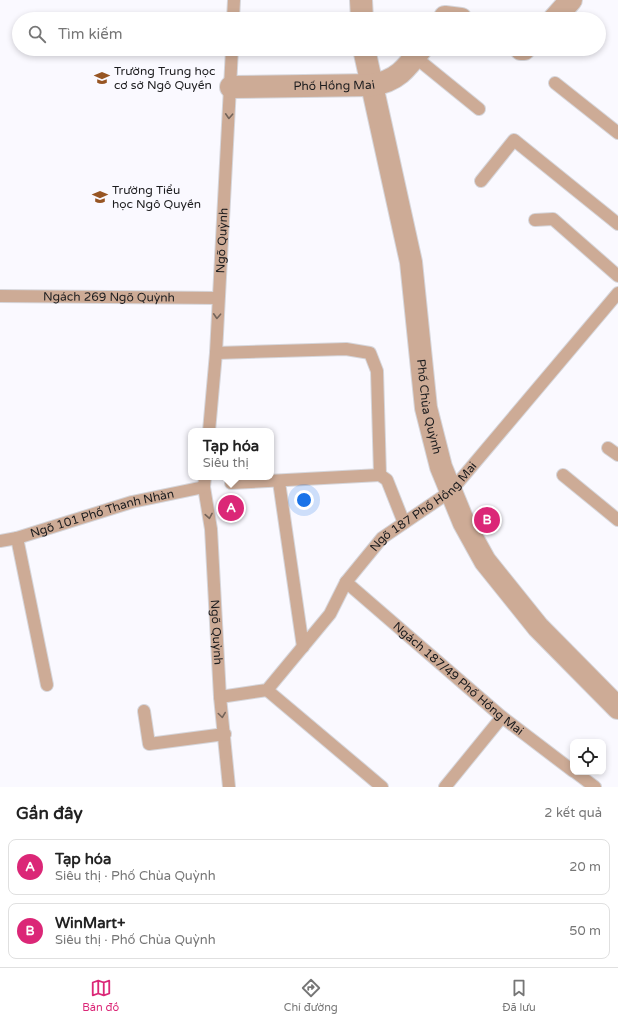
<!DOCTYPE html>
<html lang="vi">
<head>
<meta charset="utf-8">
<style>
	:root { --surface:#fff; --page:#f2f2f2; --text:#222; --muted:#767676; --line:#e0e0e0; --accent:#db2777 }
	body { margin:0; font-family:"Varela Round",sans-serif; background:var(--page); color:var(--text) }
	.controls { position:absolute; right:12px; bottom:12px; display:grid; overflow:hidden; border-radius:8px; box-shadow:0 2px 6px #0003 }
	.controls button { width:36px; height:36px; display:grid; place-items:center; padding:0; border:0; border-bottom:1px solid var(--line); background:var(--surface); color:var(--text); font:20px sans-serif }
	.you { position:absolute; left:304px; top:500px; width:14px; height:14px; margin:-10px; border:3px solid #fff; border-radius:50%; background:#1a73e8; box-shadow:0 0 0 6px #1a73e833 }
	.badge { display:grid; place-items:center; width:26px; height:26px; border-radius:50%; background:var(--accent); color:#fff; font-size:13px; font-weight:700 }
	.pin { position:absolute; translate:-50% -50%; border:2px solid #fff; box-shadow:0 1px 4px #0006 }
	.popup { position:absolute; left:188px; top:428px; width:86px; height:52px; box-sizing:border-box; display:grid; place-content:center; border-radius:8px; background:var(--surface); filter:drop-shadow(0 1px 3px #0005); font-size:13px; white-space:nowrap; color:var(--muted) }
	.popup b { font-size:15px; color:var(--text) }
	.popup::after { content:''; position:absolute; left:50%; top:100%; margin-left:-8px; border:8px solid transparent; border-top-color:var(--surface) }
	.list { margin:0; padding:0; list-style:none }
	h2 { display:flex; justify-content:space-between; align-items:center; height:52px; margin:0; padding:0 16px; font-size:17px }
	h2 small { font-size:13px; font-weight:400; color:var(--muted) }
	.list li { display:grid; grid-template-columns:26px 1fr auto; gap:12px; align-items:center; box-sizing:border-box; height:56px; margin:0 8px 8px; padding:0 8px; border:1px solid var(--line); border-radius:8px }
	.list b { display:block; font-size:15px; white-space:nowrap }
	.list p { margin:0; font-size:13px; white-space:nowrap; color:var(--muted) }
	.list em { font-size:13px; font-style:normal; color:var(--muted) }
	.icon { flex:none; width:22px; height:22px; fill:none; stroke:currentColor; stroke-width:2; stroke-linecap:round; stroke-linejoin:round }
	.map { position:relative; flex:none; width:618px; height:787px; overflow:hidden }
	.search { position:absolute; background:var(--surface); box-shadow:0 2px 6px #0003; left:12px; right:12px; top:12px; height:44px; display:flex; align-items:center; gap:10px; box-sizing:border-box; padding:0 14px; border-radius:22px; color:var(--muted); font-size:15px }
	.sheet { height:180px; background:var(--surface) }
	nav { display:flex; justify-content:space-around; align-items:center; box-sizing:border-box; height:56px; border-top:1px solid var(--line); background:var(--surface); font-size:11px; color:var(--muted) }
	nav a { display:grid; justify-items:center; gap:2px }
	nav .on { color:var(--accent) }
	.map>svg:first-child { display:block }
	.lines { fill:none; stroke-linecap:round; stroke-linejoin:round }
	.lane-casing { stroke:#d6d6db; stroke-width:14 }
	.street-casing { stroke:#d6d6db; stroke-width:24 }
	.lane { stroke:#cdab96; stroke-width:12 }
	.street { stroke:#cdab96; stroke-width:22 }
	.oneway { stroke:#74645a }
	.labels { text-anchor:middle; stroke-width:4; stroke-linejoin:round; paint-order:stroke }
	.poi-label { font-size:12px; fill:#1c1c1e; stroke:#faf9ff; text-anchor:start }
	.street-label { font-size:12px; fill:#1c1c1e; stroke:#faf9ff }
</style>
</head>
<body>
<div class="map">
<svg width="618" height="787" viewBox="0 0 618 787">
	<rect width="100%" height="100%" fill="#faf9ff"/>
	<g class="lines">
		<g class="lane-casing">
			<g id="lane">
				<polyline points="233,19 234,0"/>
				<polyline points="415,57 479,109"/>
				<polyline points="555,83 618,133"/>
				<polyline points="481,181 514,140 618,224"/>
				<polyline points="535,220 553,219 618,276"/>
				<path id="s1" d="M0,296l218,2"/>
				<polyline points="216,353 346,349 370,353 377,371 380,475 387,480 404,523"/>
				<path id="s2" d="M209,431l7,-78 16,-304"/>
				<polyline points="608,448 618,455"/>
				<polyline points="563,475 618,520"/>
				<path id="s3" d="M205,477l-1,10 7,42 9,168 9,90"/>
				<polyline points="279,482 303,647"/>
				<polyline points="231,483 380,475"/>
				<polyline points="17,538 47,685"/>
				<path id="s4" d="M0,541l17,-3 115,-36 72,-15"/>
				<path id="s5" d="M346,582l156,135 71,54"/>
				<polyline points="267,690 382,787"/>
				<path id="s6" d="M220,697l47,-7 63,-76 16,-32 36,-44 69,-47 167,-198"/>
				<polyline points="144,711 149,744 225,734"/>
				<polyline points="575,772 595,787"/>
				<polyline points="445,787 502,717"/>
			</g>
		</g>
		<g class="street-casing">
			<g id="street">
				<polyline points="361,0 362,19"/>
				<polyline points="444,19 445,17 461,19"/>
				<polyline points="554,19 571,0"/>
				<path id="s7" d="M364,49l47,213 15,146 15,59 23,56 21,38 53,66 80,81"/>
				<polyline points="521,49 524,49"/>
				<path id="s8" d="M231,87l141,-2c25,-4 34,-16 49,-36"/>
			</g>
		</g>
		<use href="#lane" class="lane"/>
		<use href="#street" class="street"/>
	</g>
	<defs><path id="oneway-chevron" d="M-2-3.5L2.5 0L-2 3.5" fill="none" stroke-width="1.6" stroke-linecap="round" stroke-linejoin="round"/></defs>
	<g class="oneway">
		<use href="#oneway-chevron" transform="translate(229 116) rotate(93)"/>
		<use href="#oneway-chevron" transform="translate(217 316) rotate(93)"/>
		<use href="#oneway-chevron" transform="translate(209 516) rotate(80)"/>
		<use href="#oneway-chevron" transform="translate(222 715) rotate(82)"/>
	</g>
	<defs>
		<g id="school-bare" transform="scale(1.2)"><path d="M0-5L7-2L0 1L-7-2ZM-4 1L0 2.5L4 1V4Q0 6-4 4Z" fill="#975523" stroke="#faf9ff" stroke-width="2.5" paint-order="stroke"/></g>
	</defs>
	<g fill-rule="evenodd">
		<use href="#school-bare" x="102" y="78"/>
		<use href="#school-bare" x="100" y="197"/>
	</g>
	<g class="labels">
		<g class="poi-label">
			<text x="114" y="75">Trường Trung học<tspan x="114" dy="14">cơ sở Ngô Quyền</tspan></text>
			<text x="112" y="194">Trường Tiểu<tspan x="112" dy="14">học Ngô Quyền</tspan></text>
		</g>
		<g class="street-label">
			<text dy="4" stroke="none"><textPath href="#s8" startOffset="103">Phố Hồng Mai</textPath></text>
			<text dy="4" stroke="none"><textPath href="#s2" startOffset="191">Ngõ Quỳnh</textPath></text>
			<text dy="4" stroke="none"><textPath href="#s1" startOffset="109">Ngách 269 Ngõ Quỳnh</textPath></text>
			<text dy="4" stroke="none"><textPath href="#s7" startOffset="364">Phố Chùa Quỳnh</textPath></text>
			<text dy="4" stroke="none"><textPath href="#s6" startOffset="291">Ngõ 187 Phố Hồng Mai</textPath></text>
			<text dy="4" stroke="none"><textPath href="#s4" startOffset="106">Ngõ 101 Phố Thanh Nhàn</textPath></text>
			<text dy="4" stroke="none"><textPath href="#s3" startOffset="156">Ngõ Quỳnh</textPath></text>
			<text dy="4" stroke="none"><textPath href="#s5" startOffset="148">Ngách 187/49 Phố Hồng Mai</textPath></text>
		</g>
	</g>
</svg>
<div class="controls">
<button><svg class="icon" aria-label="locate" viewBox="0 0 24 24"><circle cx="12" cy="12" r="6"/><path d="M12 2v4M12 18v4M2 12h4M18 12h4"/></svg></button>
</div>
<div class="you"></div>
<div class="pin badge" style="left:231px;top:508px">A</div>
<div class="popup"><b>Tạp hóa</b>Siêu thị</div>
<div class="pin badge" style="left:487px;top:520px">B</div>
<div class="search"><svg class="icon" aria-label="search" viewBox="0 0 24 24"><circle cx="10" cy="10" r="6"/><path d="M15 15l6 6"/></svg>Tìm kiếm</div>
</div>
<section class="sheet">
<h2>Gần đây<small>2 kết quả</small></h2>
<ul class="list">
<li><span class="badge">A</span><div><b>Tạp hóa</b><p>Siêu thị · Phố Chùa Quỳnh</p></div><em>20 m</em></li>
<li><span class="badge">B</span><div><b>WinMart+</b><p>Siêu thị · Phố Chùa Quỳnh</p></div><em>50 m</em></li>
</ul>
</section>
<nav>
<a class="on"><svg class="icon" aria-label="map" viewBox="0 0 24 24"><path d="M3 6l6-2 6 2 6-2v14l-6 2-6-2-6 2zM9 4v14M15 6v14"/></svg>Bản đồ</a>
<a><svg class="icon" aria-label="directions" viewBox="0 0 24 24"><path d="M12 3l9 9-9 9-9-9zM9 14v-3h6M13 9l2 2-2 2"/></svg>Chỉ đường</a>
<a><svg class="icon" aria-label="saved" viewBox="0 0 24 24"><path d="M7 4h10v16l-5-4-5 4z"/></svg>Đã lưu</a>
</nav>
</body>
</html>
